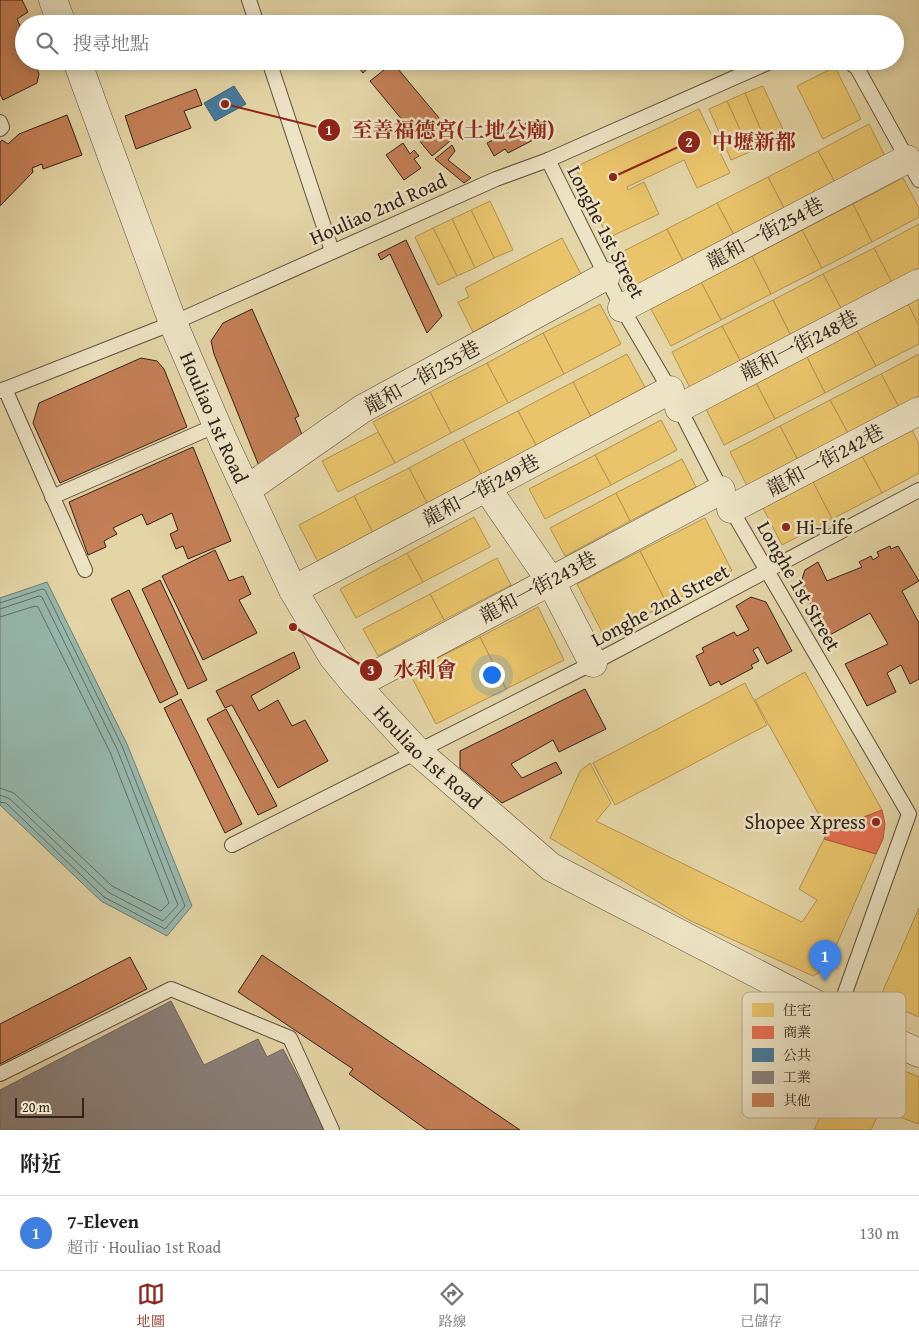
<!DOCTYPE html>
<html lang="zh-TW">
<head>
<meta charset="utf-8">
<style>
	:root { --surface:#fff; --page:#f6f6f6; --text:#222; --muted:#767676; --line:#e0e0e0; --accent:#8f2418 }
	body { margin:0; font-family:"Gentium Book Plus","Noto Serif TC",serif; background:var(--page); color:var(--text) }
	.scale { position:absolute; left:15px; bottom:12px; width:69px; box-sizing:border-box; padding-left:5px; border:2px solid #312118; border-top:0; font-size:14px; line-height:18px; white-space:nowrap; color:#312118; -webkit-text-stroke:4px #ede4c5; paint-order:stroke }
	.you { position:absolute; left:491px; top:674px; width:18px; height:18px; margin:-12px; border:4px solid #fff; border-radius:50%; background:#1a73e8; box-shadow:0 0 0 8px #1a73e833 }
	.badge { display:grid; place-items:center; width:32px; height:32px; border-radius:50%; background:var(--accent); color:#fff; font-size:16px; font-weight:700 }
	.pin { position:absolute; translate:-50% -41px; filter:drop-shadow(0 1px 2px #0008) }
	.pin::after { content:''; position:absolute; top:26px; width:18px; height:15px; background:inherit; clip-path:polygon(0 0,100% 0,50% 100%) }
	.list { margin:0; padding:0; list-style:none }
	h2 { display:flex; justify-content:space-between; align-items:center; height:65px; margin:0; padding:0 20px; font-size:21px }
	h2 small { font-size:16px; font-weight:400; color:var(--muted) }
	.list li { display:grid; grid-template-columns:32px 1fr auto; gap:15px; align-items:center; box-sizing:border-box; height:75px; padding:0 20px; border-top:1px solid var(--line) }
	.list b { display:block; font-size:19px; white-space:nowrap }
	.list p { margin:0; font-size:16px; white-space:nowrap; color:var(--muted) }
	.list em { font-size:16px; font-style:normal; color:var(--muted) }
	.icon { flex:none; width:28px; height:28px; fill:none; stroke:currentColor; stroke-width:2; stroke-linecap:round; stroke-linejoin:round }
	.map { position:relative; flex:none; width:919px; height:1130px; overflow:hidden }
	.search { position:absolute; background:var(--surface); box-shadow:0 2px 12px #0003; left:15px; right:15px; top:15px; height:55px; display:flex; align-items:center; gap:12px; box-sizing:border-box; padding:0 18px; border-radius:28px; color:var(--muted); font-size:19px }
	.sheet { height:140px; background:var(--surface) }
	nav { display:flex; justify-content:space-around; align-items:center; box-sizing:border-box; height:70px; border-top:1px solid var(--line); background:var(--surface); font-size:14px; color:var(--muted) }
	nav a { display:grid; justify-items:center; gap:2px }
	nav .on { color:var(--accent) }
	.map>svg:first-child { display:block }
	.water { fill:#97b8ae; stroke:#6e7c72 }
	.homes { fill:#e9c46a; stroke:#b29351 }
	.shops { fill:#e76f51; stroke:#b05840 }
	.public { fill:#457b9d; stroke:#3f6075 }
	.industry { fill:#8a817c; stroke:#6f645e }
	.lines { fill:none; stroke-linecap:round; stroke-linejoin:round }
	.shore { stroke:#646c63; stroke-width:1 }
	.building { fill:#c47f56; stroke:#312118 }
	.lane-casing { stroke:#5e4e3c; stroke-width:16 }
	.street-casing { stroke:#5e4e3c; stroke-width:29 }
	.lane { stroke:#ede4c5; stroke-width:14 }
	.street { stroke:#ede4c5; stroke-width:28 }
	.poi-dot { fill:#8f2418; stroke:#ede4c5; stroke-width:2 }
	.labels { text-anchor:middle; stroke-width:5; stroke-linejoin:round; paint-order:stroke }
	.street-label { font-size:20px; fill:#312118; stroke:#ede4c5 }
	.poi-label { font-size:20px; fill:#312118; stroke:#ede4c5; text-anchor:start }
	.key { fill:#ede4c5; stroke:#b5aa91; stroke-width:1 }
	.key-label { font-size:14px; fill:#312118 }
	.leader { fill:none; stroke:#8f2418; stroke-width:2 }
	.callout-dot { fill:#8f2418; stroke:#ede4c5; stroke-width:2 }
	.mark-label { font-size:15px; text-anchor:middle; font-weight:bold; fill:#fff }
	.callout-label { font-size:21px; text-anchor:middle; font-weight:bold; fill:#8f2418; stroke:#ede4c5; stroke-width:5; stroke-linejoin:round; paint-order:stroke }
</style>
</head>
<body>
<div class="map">
<svg width="919" height="1130" viewBox="0 0 919 1130">
	<rect width="100%" height="100%" fill="#e4d5a6"/>
	<filter id="stains"><feTurbulence type="fractalNoise" baseFrequency=".004" numOctaves="4"/><feColorMatrix values="0 0 0 0 .2 0 0 0 0 .09 0 0 0 0 .02 0 0 0 .5 -.17"/></filter>
	<radialGradient id="worn" r=".72"><stop offset=".6" stop-color="#630" stop-opacity="0"/><stop offset="1" stop-color="#630" stop-opacity=".3"/></radialGradient>
	<polygon class="water" points="47,582 127,744 192,906 167,936 101,901 0,805 0,598"/>
	<g class="homes">
		<polygon points="835,67 861,119 823,139 797,86"/>
		<polygon points="763,86 786,136 767,144 745,93"/>
		<polygon points="745,93 767,144 750,152 727,101"/>
		<polygon points="727,101 750,152 731,160 709,109"/>
		<polygon points="699,109 730,173 697,188 684,160 627,187 628,190 644,182 659,214 608,238 575,167"/>
		<polygon points="869,124 888,162 838,188 818,151"/>
		<polygon points="818,151 838,188 787,214 768,177"/>
		<polygon points="768,177 787,214 737,241 717,203"/>
		<polygon points="903,178 919,208 919,217 872,242 853,204"/>
		<polygon points="490,201 513,250 494,258 471,210"/>
		<polygon points="717,203 737,241 686,267 667,229"/>
		<polygon points="853,204 872,242 822,268 802,230"/>
		<polygon points="471,210 494,258 475,268 452,219"/>
		<polygon points="452,219 475,268 457,276 433,228"/>
		<polygon points="919,224 919,272 893,285 874,248"/>
		<polygon points="433,228 457,276 438,285 415,237"/>
		<polygon points="667,229 686,267 636,293 616,255"/>
		<polygon points="802,230 822,268 771,294 752,256"/>
		<polygon points="562,238 582,276 473,332 458,302 469,297 465,288"/>
		<polygon points="874,248 893,285 843,312 823,274"/>
		<polygon points="752,256 771,294 721,320 701,282"/>
		<polygon points="823,274 843,312 792,338 773,300"/>
		<polygon points="701,282 721,320 671,346 651,309"/>
		<polygon points="919,296 919,326 907,302"/>
		<polygon points="773,300 792,338 742,364 722,326"/>
		<polygon points="907,302 919,326 919,344 876,366 856,329"/>
		<polygon points="600,304 621,344 564,374 543,333"/>
		<polygon points="722,326 742,364 691,390 672,352"/>
		<polygon points="856,329 876,366 825,393 806,355"/>
		<polygon points="543,333 564,374 508,403 487,363"/>
		<polygon points="627,354 647,391 592,419 573,382"/>
		<polygon points="919,354 919,402 901,411 881,374"/>
		<polygon points="806,355 825,393 775,419 755,381"/>
		<polygon points="487,363 508,403 451,433 430,392"/>
		<polygon points="881,374 901,411 850,437 830,400"/>
		<polygon points="755,381 775,419 724,445 705,407"/>
		<polygon points="573,382 592,419 537,447 518,411"/>
		<polygon points="430,392 451,433 395,463 373,422"/>
		<polygon points="830,400 850,437 800,464 780,426"/>
		<polygon points="518,411 537,447 482,476 463,439"/>
		<polygon points="661,420 677,450 611,485 595,455"/>
		<polygon points="780,426 800,464 749,490 730,452"/>
		<polygon points="912,430 919,444 919,473 882,493 862,456"/>
		<polygon points="378,432 395,463 338,492 322,461"/>
		<polygon points="463,439 482,476 428,505 409,468"/>
		<polygon points="595,455 611,485 545,519 529,489"/>
		<polygon points="862,456 882,493 832,519 813,482"/>
		<polygon points="682,459 696,487 630,521 616,493"/>
		<polygon points="409,468 428,505 373,533 354,496"/>
		<polygon points="813,482 832,519 782,545 763,508"/>
		<polygon points="616,493 630,521 565,556 550,528"/>
		<polygon points="354,496 373,533 318,562 299,525"/>
		<polygon points="474,517 490,547 423,582 407,553"/>
		<polygon points="705,518 732,571 667,604 640,551"/>
		<polygon points="640,551 667,604 604,636 577,584"/>
		<polygon points="407,553 423,582 356,618 340,589"/>
		<polygon points="497,558 511,585 444,620 430,594"/>
		<polygon points="430,594 444,620 378,656 363,629"/>
		<polygon points="538,607 564,660 506,689 480,637"/>
		<polygon points="480,637 506,689 436,724 409,672"/>
		<polygon points="805,672 882,810 828,831 755,700"/>
		<polygon points="745,683 767,725 615,805 593,763"/>
		<polygon points="590,763 611,803 596,821 802,922 817,900 799,889 824,839 876,854 826,969 813,976 689,920 550,838 580,771"/>
		<polygon points="919,908 919,1017 879,1000"/>
		<polygon points="853,1049 919,1077 919,1124 880,1110 871,1130 814,1130"/>
	</g>
	<polygon class="shops" points="882,810 885,824 883,839 876,854 824,839 828,831"/>
	<polygon class="public" points="234,86 246,104 215,121 204,103"/>
	<polygon class="industry" points="171,1001 204,1065 258,1039 267,1057 283,1049 326,1130 0,1130 0,1090"/>
	<g class="lines">
		<g class="shore">
			<polyline points="0,603 42,589 45,590 122,746 185,906 165,929 104,897 6,803 0,802"/>
			<polyline points="0,609 39,596 42,597 117,749 178,905 163,921 108,892 10,799 0,795"/>
			<polyline points="0,617 35,606 38,607 110,752 169,903 161,911 112,886 14,793 0,788"/>
		</g>
	</g>
	<g class="building">
		<polygon points="0,0 22,0 28,12 17,19 24,35 24,61 34,61 39,74 37,83 3,100 0,94"/>
		<polygon points="353,16 360,24 344,24"/>
		<polygon points="353,61 376,61 363,73"/>
		<polygon points="393,63 455,137 432,156 370,81"/>
		<polygon points="196,89 202,105 184,111 191,128 136,149 125,116"/>
		<polygon points="67,115 82,155 43,169 42,164 32,168 33,172 0,206 0,142 2,140 8,144 19,134"/>
		<polygon points="527,123 535,139 508,153 505,149 494,156 487,143"/>
		<polygon points="403,143 410,154 414,150 419,156 414,159 421,168 404,180 386,155"/>
		<polygon points="452,145 455,151 448,160 471,178 464,183 435,159"/>
		<polygon points="406,240 442,316 427,333 390,254 381,260 378,254"/>
		<polygon points="252,309 299,416 295,418 309,451 267,486 214,354 211,341 223,323"/>
		<polygon points="141,358 157,361 164,369 187,427 60,483 33,423 39,403"/>
		<polygon points="193,447 231,541 188,559 183,546 176,549 170,534 178,530 172,513 147,525 142,514 113,528 117,534 104,541 106,547 88,555 69,502"/>
		<polygon points="890,546 891,549 898,546 919,581 902,591 919,623 919,679 910,684 901,665 887,673 896,692 867,706 845,664 888,644 870,613 828,636 800,585 805,570 818,562 827,581 862,567 859,562 871,556 873,560 879,556 877,552"/>
		<polygon points="215,550 229,581 243,576 251,594 239,600 257,633 203,660 162,576"/>
		<polygon points="160,580 207,680 188,689 142,589"/>
		<polygon points="129,590 178,694 160,703 111,599"/>
		<polygon points="751,597 766,602 792,651 767,664 758,647 753,650 759,661 751,665 753,668 721,685 719,681 710,686 696,656 704,652 702,648 734,632 737,636 749,630 736,606"/>
		<polygon points="294,652 300,668 251,696 259,711 278,700 292,726 305,720 328,761 278,788 232,705 225,708 216,691"/>
		<polygon points="585,689 606,729 559,752 553,740 511,764 522,778 556,762 562,773 502,803 460,768 460,751"/>
		<polygon points="181,699 242,824 225,833 164,708"/>
		<polygon points="226,709 277,806 258,815 207,719"/>
		<polygon points="262,955 520,1130 427,1130 349,1074 353,1069 238,992"/>
		<polygon points="130,957 147,989 0,1064 0,1024"/>
	</g>
	<g class="lines">
		<g class="lane-casing">
			<g id="lane">
				<polyline points="249,0 257,24"/>
				<polyline points="269,61 332,251"/>
				<polyline points="848,61 857,68 919,180"/>
				<polyline points="0,122 2,127 0,129"/>
				<polyline points="548,160 622,308 670,390 731,509 909,814 837,1015"/>
				<polyline points="5,389 85,570"/>
				<polyline points="0,391 173,323 496,179 548,160 772,61"/>
				<polyline points="52,497 217,425"/>
				<polyline points="232,845 593,663 919,490"/>
				<polyline points="0,1074 171,989 290,1038 332,1130"/>
			</g>
		</g>
		<g class="street-casing">
			<g id="street">
				<polyline points="53,0 62,24"/>
				<path id="s1" d="M77,61l96,262 51,119 69,148 40,67 23,28 61,66 134,116 286,148 82,38"/>
				<polyline points="622,308 907,159"/>
				<polyline points="679,408 919,283"/>
				<polyline points="486,487 550,580 593,663"/>
				<polyline points="246,490 362,409 606,276"/>
				<polyline points="731,509 919,411"/>
				<polyline points="293,590 670,390"/>
				<polyline points="356,685 721,490"/>
			</g>
		</g>
		<use href="#lane" class="lane"/>
		<use href="#street" class="street"/>
	</g>
	<g class="poi-dot">
		<circle cx="786" cy="527" r="5"/>
		<circle cx="876" cy="822" r="5"/>
	</g>
	<g class="labels">
		<g class="street-label">
			<text transform="translate(378 209) rotate(-24)" y="7">Houliao 2nd Road</text>
			<text transform="translate(606 232) rotate(63)" y="7">Longhe 1st Street</text>
			<text transform="translate(765 233) rotate(-28)" y="7">龍和一街254巷</text>
			<text transform="translate(799 345) rotate(-27)" y="7">龍和一街248巷</text>
			<text transform="translate(422 377) rotate(-29)" y="7">龍和一街255巷</text>
			<text dy="7" stroke="none"><textPath href="#s1" startOffset="382">Houliao 1st Road</textPath></text>
			<text transform="translate(825 460) rotate(-28)" y="7">龍和一街242巷</text>
			<text transform="translate(481 490) rotate(-28)" y="7">龍和一街249巷</text>
			<text transform="translate(799 586) rotate(60)" y="7">Longhe 1st Street</text>
			<text transform="translate(538 587) rotate(-28)" y="7">龍和一街243巷</text>
			<text transform="translate(660 605) rotate(-28)" y="7">Longhe 2nd Street</text>
			<text dy="7" stroke="none"><textPath href="#s1" startOffset="788">Houliao 1st Road</textPath></text>
		</g>
		<g class="poi-label">
			<text x="796" y="534">Hi-Life</text>
			<text x="866" y="829" text-anchor="end">Shopee Xpress</text>
		</g>
	</g>
	<rect x="742" y="992" width="164" height="126" rx="8" class="key"/>
	<rect x="752" y="1003" width="22" height="14" fill="#e9c46a"/>
	<rect x="752" y="1026" width="22" height="13" fill="#e76f51"/>
	<rect x="752" y="1048" width="22" height="14" fill="#457b9d"/>
	<rect x="752" y="1071" width="22" height="13" fill="#8a817c"/>
	<rect x="752" y="1093" width="22" height="14" fill="#c47f56"/>
	<g class="key-label">
		<text x="783" y="1015">住宅</text>
		<text x="783" y="1037">商業</text>
		<text x="783" y="1060">公共</text>
		<text x="783" y="1082">工業</text>
		<text x="783" y="1105">其他</text>
	</g>
	<path class="leader" d="M225 104L329 130M613 177L689 142M293 627L371 670"/>
	<g class="callout-dot">
		<circle cx="225" cy="104" r="5"/>
		<circle cx="613" cy="177" r="5"/>
		<circle cx="293" cy="627" r="5"/>
		<circle cx="329" cy="130" r="12"/>
		<circle cx="689" cy="142" r="12"/>
		<circle cx="371" cy="670" r="12"/>
	</g>
	<g class="mark-label">
		<text x="329" y="135">1</text>
		<text x="689" y="147">2</text>
		<text x="371" y="675">3</text>
	</g>
	<g class="callout-label">
		<text x="453" y="137">至善福德宮(土地公廟)</text>
		<text x="754" y="149">中壢新都</text>
		<text x="425" y="677">水利會</text>
	</g>
	<rect width="100%" height="100%" filter="url(#stains)"/>
	<rect width="100%" height="100%" fill="url(#worn)"/>
</svg>
<div class="scale">20 m</div>
<div class="you"></div>
<div class="pin badge" style="left:825px;top:981px;background:#3f7fe0">1</div>
<div class="search"><svg class="icon" aria-label="search" viewBox="0 0 24 24"><circle cx="10" cy="10" r="6"/><path d="M15 15l6 6"/></svg>搜尋地點</div>
</div>
<section class="sheet">
<h2>附近<small></small></h2>
<ul class="list">
<li><span class="badge" style="background:#3f7fe0">1</span><div><b>7-Eleven</b><p>超市 · Houliao 1st Road</p></div><em>130 m</em></li>
</ul>
</section>
<nav>
<a class="on"><svg class="icon" aria-label="map" viewBox="0 0 24 24"><path d="M3 6l6-2 6 2 6-2v14l-6 2-6-2-6 2zM9 4v14M15 6v14"/></svg>地圖</a>
<a><svg class="icon" aria-label="directions" viewBox="0 0 24 24"><path d="M12 3l9 9-9 9-9-9zM9 14v-3h6M13 9l2 2-2 2"/></svg>路線</a>
<a><svg class="icon" aria-label="saved" viewBox="0 0 24 24"><path d="M7 4h10v16l-5-4-5 4z"/></svg>已儲存</a>
</nav>
</body>
</html>
